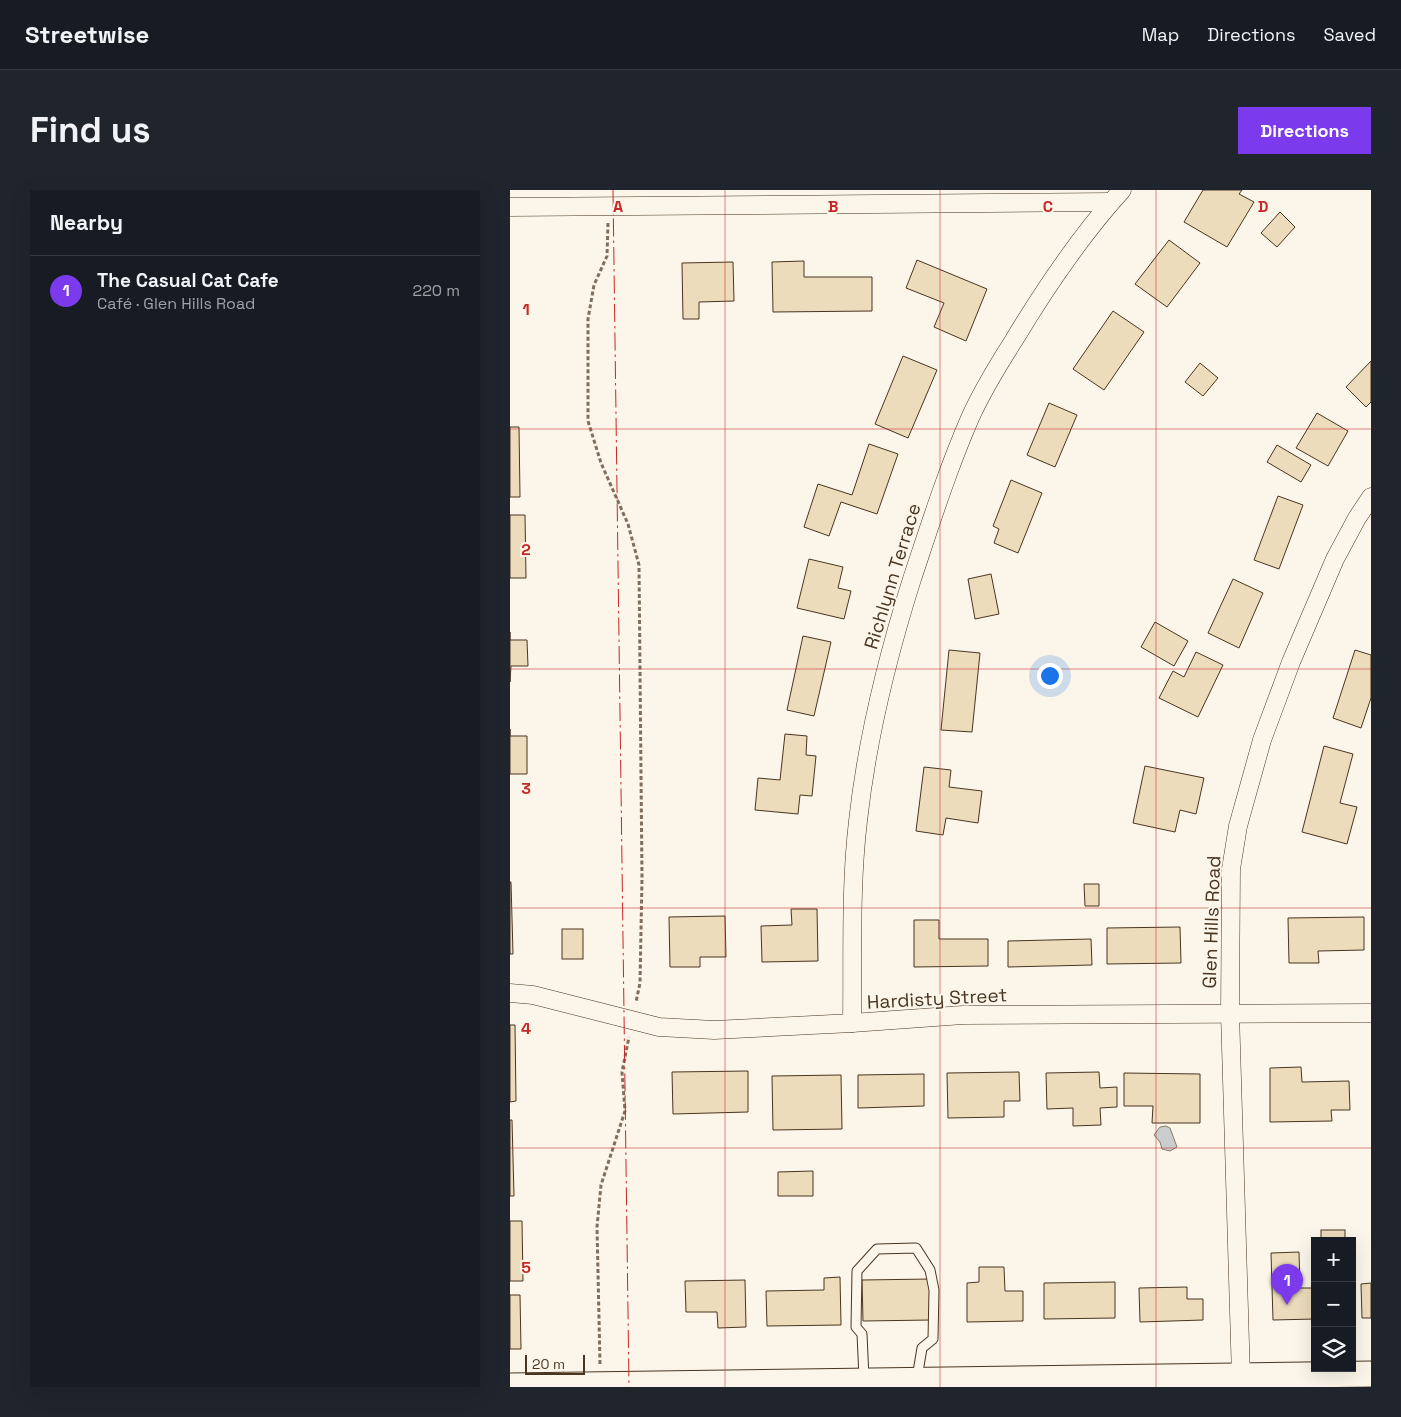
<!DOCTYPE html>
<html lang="en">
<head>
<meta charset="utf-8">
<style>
	:root { --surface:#171b24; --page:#20242c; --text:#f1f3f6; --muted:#9ea1a6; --line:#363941; --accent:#7c3aed }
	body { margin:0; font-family:"Space Grotesk",sans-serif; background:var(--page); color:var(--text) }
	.controls { position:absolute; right:15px; bottom:15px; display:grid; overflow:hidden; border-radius:0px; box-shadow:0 5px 20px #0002 }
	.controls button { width:45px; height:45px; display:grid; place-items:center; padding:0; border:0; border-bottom:1px solid var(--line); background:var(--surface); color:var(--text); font:25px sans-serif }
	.scale { position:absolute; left:15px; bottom:12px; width:60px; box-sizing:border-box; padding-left:5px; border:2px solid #4a3520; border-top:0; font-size:14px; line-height:18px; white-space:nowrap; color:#4a3520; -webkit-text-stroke:4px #fbf6e9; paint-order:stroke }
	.you { position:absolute; left:539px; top:485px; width:18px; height:18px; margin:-12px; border:4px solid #fff; border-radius:50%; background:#1a73e8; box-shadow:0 0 0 8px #1a73e833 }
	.badge { display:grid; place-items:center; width:32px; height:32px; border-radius:50%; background:var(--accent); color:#fff; font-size:16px; font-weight:700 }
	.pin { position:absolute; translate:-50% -41px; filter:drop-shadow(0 1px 2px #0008) }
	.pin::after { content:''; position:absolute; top:26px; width:18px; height:15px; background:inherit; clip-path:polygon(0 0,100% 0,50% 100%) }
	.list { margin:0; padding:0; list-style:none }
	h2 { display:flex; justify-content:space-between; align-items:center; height:65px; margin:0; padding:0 20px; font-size:21px }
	h2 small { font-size:16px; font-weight:400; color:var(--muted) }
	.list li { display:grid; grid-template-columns:32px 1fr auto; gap:15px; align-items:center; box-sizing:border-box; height:70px; padding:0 20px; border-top:1px solid var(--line) }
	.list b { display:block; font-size:19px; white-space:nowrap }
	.list p { margin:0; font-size:16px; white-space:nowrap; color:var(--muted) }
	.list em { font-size:16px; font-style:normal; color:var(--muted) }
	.icon { flex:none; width:28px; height:28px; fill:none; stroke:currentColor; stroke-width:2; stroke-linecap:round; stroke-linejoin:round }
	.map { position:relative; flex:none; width:861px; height:1197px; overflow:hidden; border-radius:0px }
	header { display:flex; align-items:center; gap:30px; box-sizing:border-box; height:70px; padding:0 25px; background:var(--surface); border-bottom:1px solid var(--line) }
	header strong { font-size:24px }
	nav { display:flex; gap:28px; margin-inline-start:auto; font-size:18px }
	.intro { display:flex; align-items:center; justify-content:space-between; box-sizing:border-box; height:120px; padding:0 30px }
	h1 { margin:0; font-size:35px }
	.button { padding:12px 22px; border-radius:0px; background:var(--accent); color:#fff; font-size:18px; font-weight:700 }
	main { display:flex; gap:30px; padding:0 30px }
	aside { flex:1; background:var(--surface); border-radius:0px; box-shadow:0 5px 20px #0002 }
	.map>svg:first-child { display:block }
	.water { fill:#c9cecd; stroke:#887966 }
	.building { fill:#ecdcbc; stroke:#4a3520 }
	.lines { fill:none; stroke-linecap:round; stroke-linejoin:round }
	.service-casing { stroke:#4a3520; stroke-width:11 }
	.minor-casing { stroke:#4a3520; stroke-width:19 }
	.secondary-casing { stroke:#4a3520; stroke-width:27 }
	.path { stroke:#7f6f5c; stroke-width:3; stroke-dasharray:4 2.5; stroke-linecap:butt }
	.service { stroke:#fbf6e9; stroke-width:9 }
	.minor { stroke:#fbf6e9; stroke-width:18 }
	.secondary { stroke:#fbf6e9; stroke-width:25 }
	.power { stroke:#c62828; stroke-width:1; stroke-dasharray:18 4 2.5 4; stroke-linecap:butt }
	.grid { fill:none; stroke:#c62828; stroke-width:1; stroke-opacity:0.55 }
	.labels { text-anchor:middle; stroke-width:4; stroke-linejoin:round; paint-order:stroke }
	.street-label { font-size:19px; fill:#4a3520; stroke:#fbf6e9 }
	.grid-label { font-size:16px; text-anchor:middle; font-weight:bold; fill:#c62828; stroke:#fbf6e9; stroke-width:4; stroke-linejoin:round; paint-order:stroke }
</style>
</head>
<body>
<header>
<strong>Streetwise</strong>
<nav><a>Map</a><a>Directions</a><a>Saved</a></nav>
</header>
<div class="intro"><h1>Find us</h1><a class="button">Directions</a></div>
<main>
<aside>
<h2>Nearby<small></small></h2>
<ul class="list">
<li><span class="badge">1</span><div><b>The Casual Cat Cafe</b><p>Café · Glen Hills Road</p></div><em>220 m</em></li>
</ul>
</aside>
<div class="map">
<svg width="861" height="1197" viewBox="0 0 861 1197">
	<rect width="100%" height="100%" fill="#fbf6e9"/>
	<polygon class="water" points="656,936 660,938 667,957 660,961 652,959 650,952 644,945 650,937"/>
	<g class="building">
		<polygon points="693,0 732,0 729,4 744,12 717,57 674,32"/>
		<polygon points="770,22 785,37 767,57 751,43"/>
		<polygon points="659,50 690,73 657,117 625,94"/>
		<polygon points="407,70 477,99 456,151 424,137 434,113 396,98"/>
		<polygon points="294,71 294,87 362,87 362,121 263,122 262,72"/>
		<polygon points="223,72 224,111 189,112 189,129 173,129 172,73"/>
		<polygon points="603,121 634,142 594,200 563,179"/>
		<polygon points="393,166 427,180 398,248 365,234"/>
		<polygon points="861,171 861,212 856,217 836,197"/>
		<polygon points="690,173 708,188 693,206 675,192"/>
		<polygon points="539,213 567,225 545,277 517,265"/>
		<polygon points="807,223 838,241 818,276 786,258"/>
		<polygon points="0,237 9,237 10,307 0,307"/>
		<polygon points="359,254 388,264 367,324 331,312 319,346 294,337 308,294 342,305"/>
		<polygon points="767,255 801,275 791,292 757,272"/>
		<polygon points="501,290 532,303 508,363 484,353 489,339 483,336"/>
		<polygon points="768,306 793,315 769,379 744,370"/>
		<polygon points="0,325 15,325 16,388 0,388"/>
		<polygon points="299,369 333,377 328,398 341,401 334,429 287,418"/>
		<polygon points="481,384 489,424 465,429 458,389"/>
		<polygon points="723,389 753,403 729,458 698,443"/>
		<polygon points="645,432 678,451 664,476 631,457"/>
		<polygon points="0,442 0,450 17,450 18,476 1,476 0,492"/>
		<polygon points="293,446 321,452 304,526 277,520"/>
		<polygon points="439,460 470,463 462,542 431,540"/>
		<polygon points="845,460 861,465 861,508 851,538 823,528"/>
		<polygon points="686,462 713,475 688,527 649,508 663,481 674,487"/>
		<polygon points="0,539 0,546 17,546 17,584 0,584"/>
		<polygon points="275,544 297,546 296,565 306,566 302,606 290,605 288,624 245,620 248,588 270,590"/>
		<polygon points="814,556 843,564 830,613 847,617 837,654 792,642"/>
		<polygon points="635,576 694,588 686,624 670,620 665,642 623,633"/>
		<polygon points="414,577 441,580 439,597 472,601 468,633 436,628 433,645 406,641"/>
		<polygon points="0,692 1,692 3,764 0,764"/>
		<polygon points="574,694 589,694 589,716 575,716"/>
		<polygon points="281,719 307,719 308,771 252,772 251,736 282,735"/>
		<polygon points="215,726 216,767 190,767 190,777 160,777 159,727"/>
		<polygon points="854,727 854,760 808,761 809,773 779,773 778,728"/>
		<polygon points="404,730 429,730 429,749 478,749 478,776 404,777"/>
		<polygon points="670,737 671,773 597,774 597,738"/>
		<rect x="52" y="739" width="21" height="30"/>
		<polygon points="581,749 582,775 498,777 498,751"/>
		<polygon points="0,835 5,835 6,911 0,912"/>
		<polygon points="791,877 792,892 839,891 840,920 821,920 822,931 760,932 760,878"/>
		<polygon points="238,881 238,922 163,924 162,882"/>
		<polygon points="509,882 510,911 494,911 494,927 438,928 437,883"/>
		<polygon points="589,882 590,898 607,897 607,917 590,918 591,935 563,936 563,918 537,919 536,883"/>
		<polygon points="614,883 690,884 690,933 642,933 643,916 614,916"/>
		<polygon points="414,884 414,916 348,918 348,885"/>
		<polygon points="331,885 332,939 263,940 262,886"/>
		<polygon points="0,930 2,930 4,1006 0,1006"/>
		<polygon points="303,981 303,1006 268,1006 268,982"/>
		<polygon points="0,1031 12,1031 13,1091 0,1091"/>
		<rect x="811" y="1040" width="24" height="11"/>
		<polygon points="789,1062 790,1098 805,1098 805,1129 763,1130 761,1063"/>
		<polygon points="469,1077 494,1077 495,1101 513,1101 513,1131 457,1132 457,1093 469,1092"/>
		<polygon points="330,1087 331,1135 257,1136 256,1101 314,1100 314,1088"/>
		<polygon points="421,1089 421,1130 353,1131 352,1090"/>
		<polygon points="235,1090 236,1137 208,1138 207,1122 176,1122 175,1091"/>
		<polygon points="605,1092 605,1128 534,1129 534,1093"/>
		<polygon points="861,1093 861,1128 852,1128 851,1094"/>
		<polygon points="677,1097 677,1109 693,1109 693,1130 630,1132 629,1098"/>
		<polygon points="0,1105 10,1105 11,1159 0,1159"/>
	</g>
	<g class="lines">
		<g class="service-casing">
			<polyline id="service" points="354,1188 352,1144 346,1137 347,1081 367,1059 406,1058 420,1080 424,1100 423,1149 412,1158 407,1188"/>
		</g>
		<g class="minor-casing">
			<g id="minor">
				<polyline points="0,17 601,12"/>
				<polyline points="0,803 23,805 149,837 204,840 342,833 453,825 861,823"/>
				<path d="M342,833c1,-67 -2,-135 6,-202 9,-82 29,-163 54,-242 18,-54 35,-108 58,-161 12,-27 28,-53 44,-78 32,-53 66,-104 108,-150"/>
				<polyline points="731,1187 720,823 721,679 728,636 752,550 781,472 825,369 847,328 861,307"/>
			</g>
		</g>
		<g class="secondary-casing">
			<polyline id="secondary" points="0,1196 861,1184"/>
		</g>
		<g class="path">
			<polyline points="98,33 97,66 84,95 78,129 78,231 91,273 118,334 129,375 132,688 130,793 126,812"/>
			<polyline points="90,1174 87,1037 91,995 115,921 112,882 119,847"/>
		</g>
		<use href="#service" class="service"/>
		<use href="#minor" class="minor"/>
		<use href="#secondary" class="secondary"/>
		<polyline class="power" points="103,0 119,1197"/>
	</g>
	<path class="grid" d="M215,0v1197M430,0v1197M646,0v1197M0,239h861M0,479h861M0,718h861M0,958h861"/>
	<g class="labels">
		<g class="street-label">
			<text transform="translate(382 386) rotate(-73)" y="7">Richlynn Terrace</text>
			<text transform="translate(701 732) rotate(-88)" y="7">Glen Hills Road</text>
			<text transform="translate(427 808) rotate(-3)" y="7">Hardisty Street</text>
		</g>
	</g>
	<g class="grid-label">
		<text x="108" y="22">A</text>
		<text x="323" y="22">B</text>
		<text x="538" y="22">C</text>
		<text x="753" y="22">D</text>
		<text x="16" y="125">1</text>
		<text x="16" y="365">2</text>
		<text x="16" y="604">3</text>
		<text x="16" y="844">4</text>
		<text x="16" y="1083">5</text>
	</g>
</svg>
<div class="controls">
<button>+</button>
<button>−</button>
<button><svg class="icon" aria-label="layers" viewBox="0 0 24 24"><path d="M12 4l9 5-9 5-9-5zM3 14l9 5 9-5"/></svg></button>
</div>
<div class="scale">20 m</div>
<div class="you"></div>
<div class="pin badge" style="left:777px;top:1115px">1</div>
</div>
</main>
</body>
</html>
